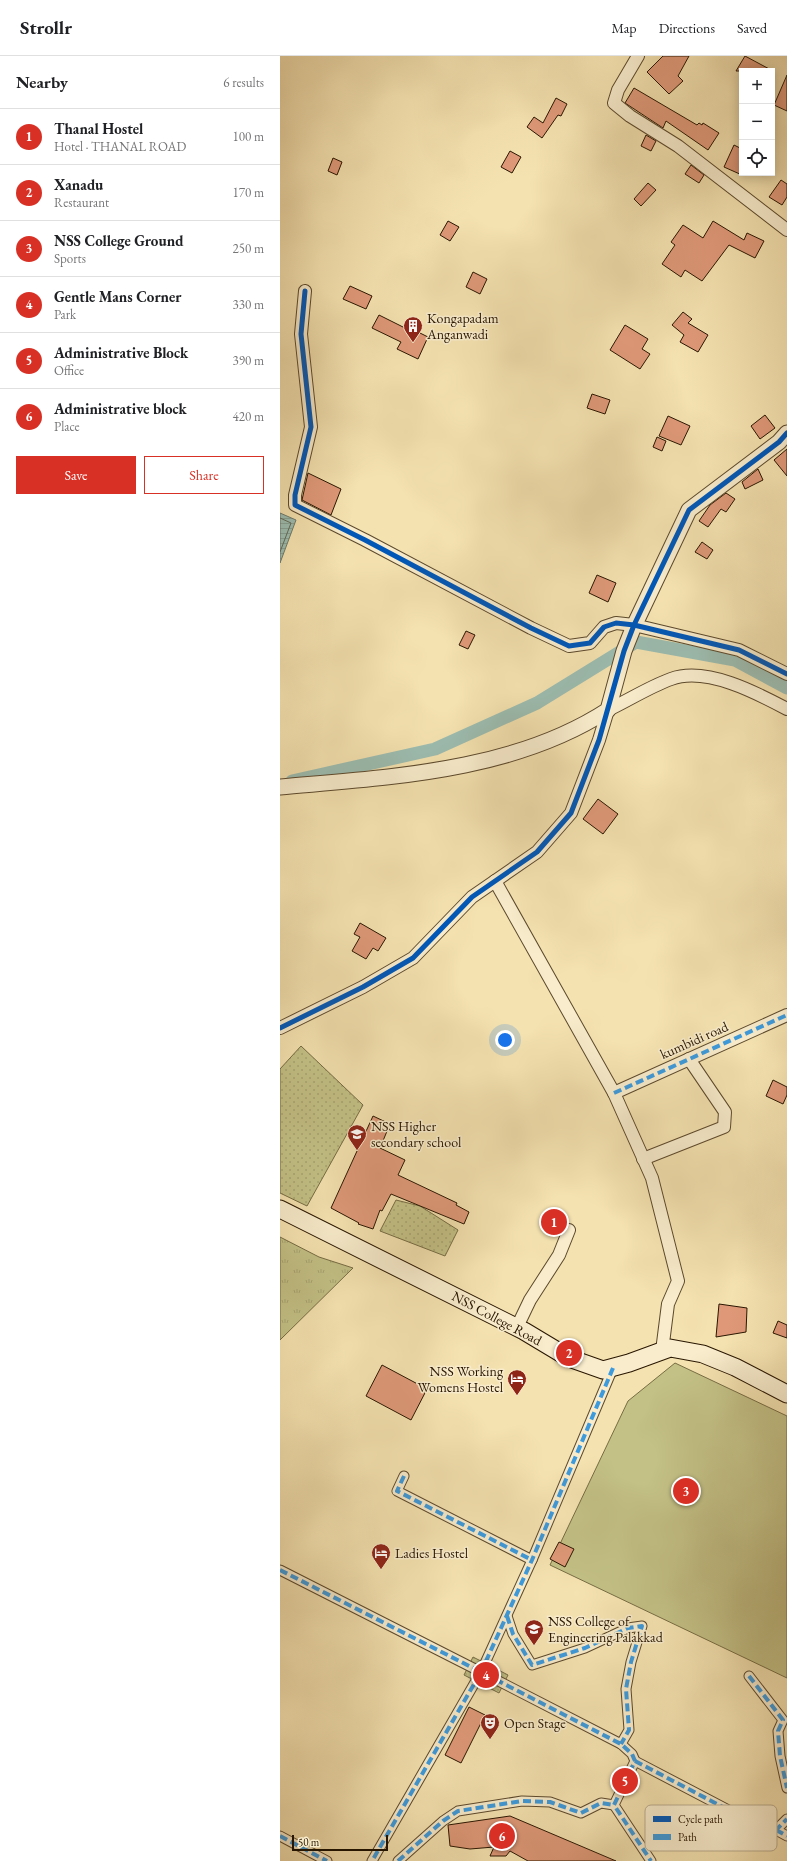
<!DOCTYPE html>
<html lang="en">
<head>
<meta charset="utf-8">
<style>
	:root { --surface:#fff; --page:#f2f2f2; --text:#202124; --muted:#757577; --line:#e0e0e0; --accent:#d93025 }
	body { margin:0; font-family:"EB Garamond",serif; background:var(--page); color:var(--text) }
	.controls { position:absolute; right:12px; top:12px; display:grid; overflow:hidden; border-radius:0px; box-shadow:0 2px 10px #0003 }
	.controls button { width:36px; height:36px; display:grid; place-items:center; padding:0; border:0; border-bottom:1px solid var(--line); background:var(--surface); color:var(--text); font:20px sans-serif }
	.scale { position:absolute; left:12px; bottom:10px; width:96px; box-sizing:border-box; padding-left:4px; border:2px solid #291600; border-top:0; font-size:11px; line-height:14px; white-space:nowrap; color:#291600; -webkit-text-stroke:3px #f8eccc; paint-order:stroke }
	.you { position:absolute; left:225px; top:984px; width:14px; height:14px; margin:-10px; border:3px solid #fff; border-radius:50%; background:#1a73e8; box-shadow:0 0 0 6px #1a73e833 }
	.badge { display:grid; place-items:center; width:26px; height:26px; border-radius:50%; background:var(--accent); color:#fff; font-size:13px; font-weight:700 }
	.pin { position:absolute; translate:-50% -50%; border:2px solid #fff; box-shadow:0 1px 4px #0006 }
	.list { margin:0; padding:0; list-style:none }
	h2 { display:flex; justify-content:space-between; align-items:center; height:52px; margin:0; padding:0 16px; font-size:17px }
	h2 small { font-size:13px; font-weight:400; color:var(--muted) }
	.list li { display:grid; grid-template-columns:26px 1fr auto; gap:12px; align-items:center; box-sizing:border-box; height:56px; padding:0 16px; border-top:1px solid var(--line) }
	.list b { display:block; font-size:15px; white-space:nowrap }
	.list p { margin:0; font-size:13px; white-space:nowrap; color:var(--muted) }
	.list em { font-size:13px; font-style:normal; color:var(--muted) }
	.actions { display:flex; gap:8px; padding:12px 16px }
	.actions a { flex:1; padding:9px 0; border:1px solid var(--accent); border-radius:0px; text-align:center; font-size:14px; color:var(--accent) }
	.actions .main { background:var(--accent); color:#fff }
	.icon { flex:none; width:22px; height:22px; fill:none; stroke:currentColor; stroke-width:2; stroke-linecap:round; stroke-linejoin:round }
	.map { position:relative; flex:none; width:507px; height:1805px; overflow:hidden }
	header { display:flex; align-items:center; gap:24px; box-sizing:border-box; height:56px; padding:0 20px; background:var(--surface); border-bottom:1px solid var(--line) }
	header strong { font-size:19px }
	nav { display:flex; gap:22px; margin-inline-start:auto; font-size:14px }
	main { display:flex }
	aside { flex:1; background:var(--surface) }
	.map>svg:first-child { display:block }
	.grass { fill:url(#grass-tufts); stroke:#766c43 }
	.park { fill:url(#park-dots); stroke:#766c43 }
	.pitch { fill:#c3c186; stroke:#766c43 }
	.water { fill:url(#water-rules); stroke:#6e7a6a }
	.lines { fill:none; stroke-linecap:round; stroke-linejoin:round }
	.shore { stroke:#626a58; stroke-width:1 }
	.canal { stroke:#9cbdb1; stroke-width:13 }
	.building { fill:#df9979; stroke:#291600 }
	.pedestrian-casing { stroke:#5c492c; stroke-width:11 }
	.minor-casing { stroke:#5c492c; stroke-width:14 }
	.tertiary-casing { stroke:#5c492c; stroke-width:17 }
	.secondary-casing { stroke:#291600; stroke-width:19 }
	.pedestrian { stroke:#f8eccc; stroke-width:9 }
	.minor { stroke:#f8eccc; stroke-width:12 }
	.tertiary { stroke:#f8eccc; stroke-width:15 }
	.secondary { stroke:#f8eccc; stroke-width:17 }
	.quiet { stroke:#3d9adc; stroke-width:4; stroke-dasharray:8 4; stroke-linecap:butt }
	.cycleway-casing { stroke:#f8eccc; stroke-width:8 }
	.cycleway { stroke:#0057b8; stroke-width:5 }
	.labels { text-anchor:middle; stroke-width:3; stroke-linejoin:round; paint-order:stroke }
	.poi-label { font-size:14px; fill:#291600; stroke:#f8eccc; text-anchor:start }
	.street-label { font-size:14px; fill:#291600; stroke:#f8eccc }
	.key { fill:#f8eccc; stroke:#baac8f; stroke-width:1 }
	.key-label { font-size:11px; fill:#291600 }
</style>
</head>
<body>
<header>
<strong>Strollr</strong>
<nav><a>Map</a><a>Directions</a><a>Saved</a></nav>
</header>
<main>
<aside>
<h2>Nearby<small>6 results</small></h2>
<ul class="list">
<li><span class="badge">1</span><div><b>Thanal Hostel</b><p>Hotel · THANAL ROAD</p></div><em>100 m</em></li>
<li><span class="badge">2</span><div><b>Xanadu</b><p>Restaurant</p></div><em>170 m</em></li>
<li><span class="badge">3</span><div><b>NSS College Ground</b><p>Sports</p></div><em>250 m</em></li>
<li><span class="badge">4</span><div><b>Gentle Mans Corner</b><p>Park</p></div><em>330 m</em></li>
<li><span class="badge">5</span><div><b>Administrative Block</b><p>Office</p></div><em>390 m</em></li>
<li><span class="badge">6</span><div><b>Administrative block</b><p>Place</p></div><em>420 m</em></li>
</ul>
<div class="actions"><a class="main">Save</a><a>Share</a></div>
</aside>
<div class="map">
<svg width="507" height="1805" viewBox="0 0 507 1805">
	<defs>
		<pattern id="grass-tufts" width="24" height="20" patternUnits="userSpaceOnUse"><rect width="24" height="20" fill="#c3c186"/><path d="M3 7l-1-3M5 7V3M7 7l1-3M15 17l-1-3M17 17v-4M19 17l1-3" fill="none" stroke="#a8a572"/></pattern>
		<pattern id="park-dots" width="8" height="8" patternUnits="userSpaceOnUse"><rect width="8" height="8" fill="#c3c186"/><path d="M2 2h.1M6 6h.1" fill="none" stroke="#a8a572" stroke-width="1.8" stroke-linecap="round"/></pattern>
		<pattern id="water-rules" width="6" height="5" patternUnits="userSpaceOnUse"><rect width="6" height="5" fill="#9cbdb1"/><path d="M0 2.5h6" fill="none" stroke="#86a296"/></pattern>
	</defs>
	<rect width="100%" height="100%" fill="#f4e2b0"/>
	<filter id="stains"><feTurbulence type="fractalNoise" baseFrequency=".005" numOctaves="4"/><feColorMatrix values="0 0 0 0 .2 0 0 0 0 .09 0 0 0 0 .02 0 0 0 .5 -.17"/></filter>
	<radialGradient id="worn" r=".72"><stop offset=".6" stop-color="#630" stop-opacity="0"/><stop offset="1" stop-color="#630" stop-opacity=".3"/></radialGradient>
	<polygon class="grass" points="0,1181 39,1201 73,1212 0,1284"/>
	<g class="park">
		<polygon points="21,990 83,1049 27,1150 0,1137 0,1013"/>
		<polygon points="116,1144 140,1150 178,1174 165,1200 100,1175"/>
		<polygon points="193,1601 228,1619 219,1637 184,1619"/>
	</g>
	<polygon class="pitch" points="395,1307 507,1360 507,1622 270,1509 348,1345"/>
	<polygon class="water" points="0,457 16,464 0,507"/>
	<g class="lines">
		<polyline class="shore" points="0,462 11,467 0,496"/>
		<polyline class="canal" points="12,725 155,693 257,647 356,586 455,604 507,632"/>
	</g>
	<g class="building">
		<polygon points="383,0 409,0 398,20 403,25 389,38 367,16"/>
		<polygon points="465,0 493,15 456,15"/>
		<polygon points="507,19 507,55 494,49"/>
		<polygon points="354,32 417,69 419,67 422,69 423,67 439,77 428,94 386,65 383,72 345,47"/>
		<polygon points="276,42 287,48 281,60 278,59 262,82 247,71 254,61 263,67"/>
		<polygon points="366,79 376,85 371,95 361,90"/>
		<polygon points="454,89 462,93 462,119 444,111"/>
		<polygon points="230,95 241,101 232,117 221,111"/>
		<polygon points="53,102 62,106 57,119 48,115"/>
		<polygon points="411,109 424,119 419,127 405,118"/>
		<polygon points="501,124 507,128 507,141 502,149 489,141"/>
		<polygon points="368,127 376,134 361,150 354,143"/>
		<polygon points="168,165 179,171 170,185 160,179"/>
		<polygon points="433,165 464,184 467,177 484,185 475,202 449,189 422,225 405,214 401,221 382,208 395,189 391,186 403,169 423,182"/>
		<polygon points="193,216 207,223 200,238 186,231"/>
		<polygon points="70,230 92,240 86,253 63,243"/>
		<polygon points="403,256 412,263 408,267 428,279 418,296 400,286 404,279 392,269"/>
		<polygon points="99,259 127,273 128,271 148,281 138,303 117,293 121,286 92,272"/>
		<polygon points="345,269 368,283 362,293 370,298 360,313 330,294"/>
		<polygon points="312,338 330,344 325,358 307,352"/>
		<polygon points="485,359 495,372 480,383 471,370"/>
		<polygon points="388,360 410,370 401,389 379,380"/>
		<polygon points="377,381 386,385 382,395 373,391"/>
		<polygon points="507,393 507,420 494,404"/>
		<polygon points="478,413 483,424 465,433 462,426"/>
		<polygon points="28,417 61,433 51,459 22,444"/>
		<polygon points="446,437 455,443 446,456 441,453 428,471 419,465 430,449"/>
		<polygon points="422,486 433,494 427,503 415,496"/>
		<polygon points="317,519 336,527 328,546 309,537"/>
		<polygon points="186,575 195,579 188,593 179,589"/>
		<polygon points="318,743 338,758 323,778 303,763"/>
		<polygon points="80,867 106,882 98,895 93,892 86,903 72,895 80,881 74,878"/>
		<polygon points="493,1024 507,1031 507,1039 503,1048 486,1040"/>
		<polygon points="93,1060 110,1068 100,1092 125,1104 118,1119 177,1147 176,1149 189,1156 184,1168 111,1138 102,1155 100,1154 93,1173 78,1168 79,1167 51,1152"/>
		<polygon points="267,1155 287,1166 282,1171 280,1177 261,1167"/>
		<polygon points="439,1248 467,1252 466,1276 436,1281"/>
		<polygon points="498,1265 507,1269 507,1282 493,1277"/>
		<polygon points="102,1309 147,1333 131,1364 86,1340"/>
		<polygon points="279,1486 294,1493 285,1511 270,1503"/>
		<polygon points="189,1651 205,1659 181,1707 165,1699"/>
		<polygon points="230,1760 336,1805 248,1805 230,1795 226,1800 210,1800 214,1791 190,1793 170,1790 168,1769"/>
	</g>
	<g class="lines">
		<g class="pedestrian-casing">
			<g id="pedestrian">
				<polyline points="333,1312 252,1504 201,1616 341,1688 352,1698 355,1705 334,1749 371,1805"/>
				<polyline points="124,1420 117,1435 252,1504"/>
				<polyline points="0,1514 201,1616 92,1805"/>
				<polyline points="227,1560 233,1578 252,1609 305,1592 348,1572 362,1570 351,1606 346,1633 349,1674 341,1688"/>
				<polyline points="469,1620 503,1664 498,1675 500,1700 507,1732"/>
				<polyline points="355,1705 460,1760 496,1774 507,1763"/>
				<polyline points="496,1774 507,1780"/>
				<polyline points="0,1780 47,1805"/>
				<polyline points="118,1805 163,1765 178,1755 242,1745 270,1746 301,1757 321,1747 334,1749"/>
			</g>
		</g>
		<g class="minor-casing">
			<g id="minor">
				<polyline points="358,0 338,34 334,47 350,60 398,90 507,174"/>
				<polyline points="25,235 21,278 31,371 15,439 15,449 85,484 251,572 289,590 310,587 324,571 336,567 354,569 459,594 507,618"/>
				<polyline points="215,825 334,1037 372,1122 398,1225 388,1248 382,1295"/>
				<path d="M0,972l83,-41 50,-29 59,-61 65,-45 34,-39 28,-73 9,-30c21,-10 41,-23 63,-31 35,-13 86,14 116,30"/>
				<polyline points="334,1037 507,959"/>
				<polyline points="363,1103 444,1071 445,1056 409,1003"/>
				<polyline points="246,1275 238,1269 250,1244 279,1199 289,1174"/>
			</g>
		</g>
		<g class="tertiary-casing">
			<path id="tertiary" d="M0,731c109,-10 233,-15 328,-77l16,-59 10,-25 55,-116 90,-68 8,-9"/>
		</g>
		<g class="secondary-casing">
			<polyline id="secondary" points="0,1153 244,1275 289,1302 323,1314 349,1307 390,1292 423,1298 455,1311 507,1338"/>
		</g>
		<use href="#pedestrian" class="pedestrian"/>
		<use href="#minor" class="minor"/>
		<use href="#tertiary" class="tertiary"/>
		<use href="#secondary" class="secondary"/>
		<g class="quiet">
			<polyline points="334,1037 507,959"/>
			<polyline points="333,1312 252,1504 201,1616 341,1688 352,1698 355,1705 334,1749 371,1805"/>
			<polyline points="124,1420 117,1435 252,1504"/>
			<polyline points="0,1514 201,1616 92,1805"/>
			<polyline points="227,1560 233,1578 252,1609 305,1592 348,1572 362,1570 351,1606 346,1633 349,1674 341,1688"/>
			<polyline points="469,1620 503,1664 498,1675 500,1700 507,1732"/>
			<polyline points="355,1705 460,1760 496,1774 507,1763"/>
			<polyline points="496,1774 507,1780"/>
			<polyline points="0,1780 47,1805"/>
			<polyline points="118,1805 163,1765 178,1755 242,1745 270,1746 301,1757 321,1747 334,1749"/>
		</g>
		<g class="cycleway-casing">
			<g id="cycleway">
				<polyline points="25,235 21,278 31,371 15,439 15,449 85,484 251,572 289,590 310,587 324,571 336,567 354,569 459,594 507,618"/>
				<polyline points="0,972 83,931 133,902 192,841 257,796 291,757 319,684 344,595 354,569 409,454 499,386 507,377"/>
			</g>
		</g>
		<use href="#cycleway" class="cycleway"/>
	</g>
	<defs>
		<g id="building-pin" transform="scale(1)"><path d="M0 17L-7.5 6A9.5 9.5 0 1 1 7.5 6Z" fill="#8f2418" stroke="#f8eccc"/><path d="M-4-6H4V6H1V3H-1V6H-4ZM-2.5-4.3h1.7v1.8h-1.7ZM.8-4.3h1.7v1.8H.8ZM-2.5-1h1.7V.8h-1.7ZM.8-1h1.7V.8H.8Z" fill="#fff"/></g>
		<g id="school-pin" transform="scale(1)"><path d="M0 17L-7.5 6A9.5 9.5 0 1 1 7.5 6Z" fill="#8f2418" stroke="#f8eccc"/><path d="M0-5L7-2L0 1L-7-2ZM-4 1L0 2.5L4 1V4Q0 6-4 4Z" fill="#fff"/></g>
		<g id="hotel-pin" transform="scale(1)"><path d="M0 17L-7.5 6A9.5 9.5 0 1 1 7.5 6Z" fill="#8f2418" stroke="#f8eccc"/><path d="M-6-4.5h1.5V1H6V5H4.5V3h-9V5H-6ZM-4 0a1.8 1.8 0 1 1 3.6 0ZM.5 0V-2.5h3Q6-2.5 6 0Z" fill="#fff"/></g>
		<g id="university-pin" transform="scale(1)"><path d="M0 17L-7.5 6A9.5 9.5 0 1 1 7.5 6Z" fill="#8f2418" stroke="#f8eccc"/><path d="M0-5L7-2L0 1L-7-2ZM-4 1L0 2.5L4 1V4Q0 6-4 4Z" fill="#fff"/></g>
		<g id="theatre-pin" transform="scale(1)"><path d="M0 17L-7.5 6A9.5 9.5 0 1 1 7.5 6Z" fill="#8f2418" stroke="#f8eccc"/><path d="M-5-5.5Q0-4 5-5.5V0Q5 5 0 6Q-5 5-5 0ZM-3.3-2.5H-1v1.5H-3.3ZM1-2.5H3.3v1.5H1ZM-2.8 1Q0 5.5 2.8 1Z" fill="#fff"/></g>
	</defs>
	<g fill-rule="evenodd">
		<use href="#building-pin" x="133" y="270"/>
		<use href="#school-pin" x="77" y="1078"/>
		<use href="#hotel-pin" x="237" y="1323"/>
		<use href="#hotel-pin" x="101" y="1497"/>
		<use href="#university-pin" x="254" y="1573"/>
		<use href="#theatre-pin" x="210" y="1667"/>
	</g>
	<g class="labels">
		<g class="poi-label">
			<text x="147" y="267">Kongapadam<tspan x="147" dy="16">Anganwadi</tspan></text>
			<text x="91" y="1075">NSS Higher<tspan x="91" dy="16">secondary school</tspan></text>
			<text x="223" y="1320" text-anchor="end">NSS Working<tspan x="223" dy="16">Womens Hostel</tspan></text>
			<text x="115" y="1502">Ladies Hostel</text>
			<text x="268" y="1570">NSS College of<tspan x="268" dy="16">Engineering Palakkad</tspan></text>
			<text x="224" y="1672">Open Stage</text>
		</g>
		<g class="street-label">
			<text transform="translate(414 984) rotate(-24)" y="5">kumbidi road</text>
			<text transform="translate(217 1262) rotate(28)" y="5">NSS College Road</text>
		</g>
	</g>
	<rect x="365" y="1749" width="132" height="46" rx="6" class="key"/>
	<rect x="373" y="1760" width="18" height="6" fill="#0057b8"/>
	<rect x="373" y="1778" width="18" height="6" fill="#3d9adc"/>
	<g class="key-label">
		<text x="398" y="1767">Cycle path</text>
		<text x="398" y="1785">Path</text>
	</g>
	<rect width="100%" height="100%" filter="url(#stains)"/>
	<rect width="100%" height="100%" fill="url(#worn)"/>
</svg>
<div class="controls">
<button>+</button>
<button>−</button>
<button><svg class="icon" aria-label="locate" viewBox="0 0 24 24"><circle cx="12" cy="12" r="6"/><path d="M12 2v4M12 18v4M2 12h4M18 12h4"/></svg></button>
</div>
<div class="scale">50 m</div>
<div class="you"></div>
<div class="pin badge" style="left:274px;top:1166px">1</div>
<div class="pin badge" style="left:289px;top:1297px">2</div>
<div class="pin badge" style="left:406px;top:1435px">3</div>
<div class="pin badge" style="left:206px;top:1619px">4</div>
<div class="pin badge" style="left:345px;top:1725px">5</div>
<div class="pin badge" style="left:222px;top:1780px">6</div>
</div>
</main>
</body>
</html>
